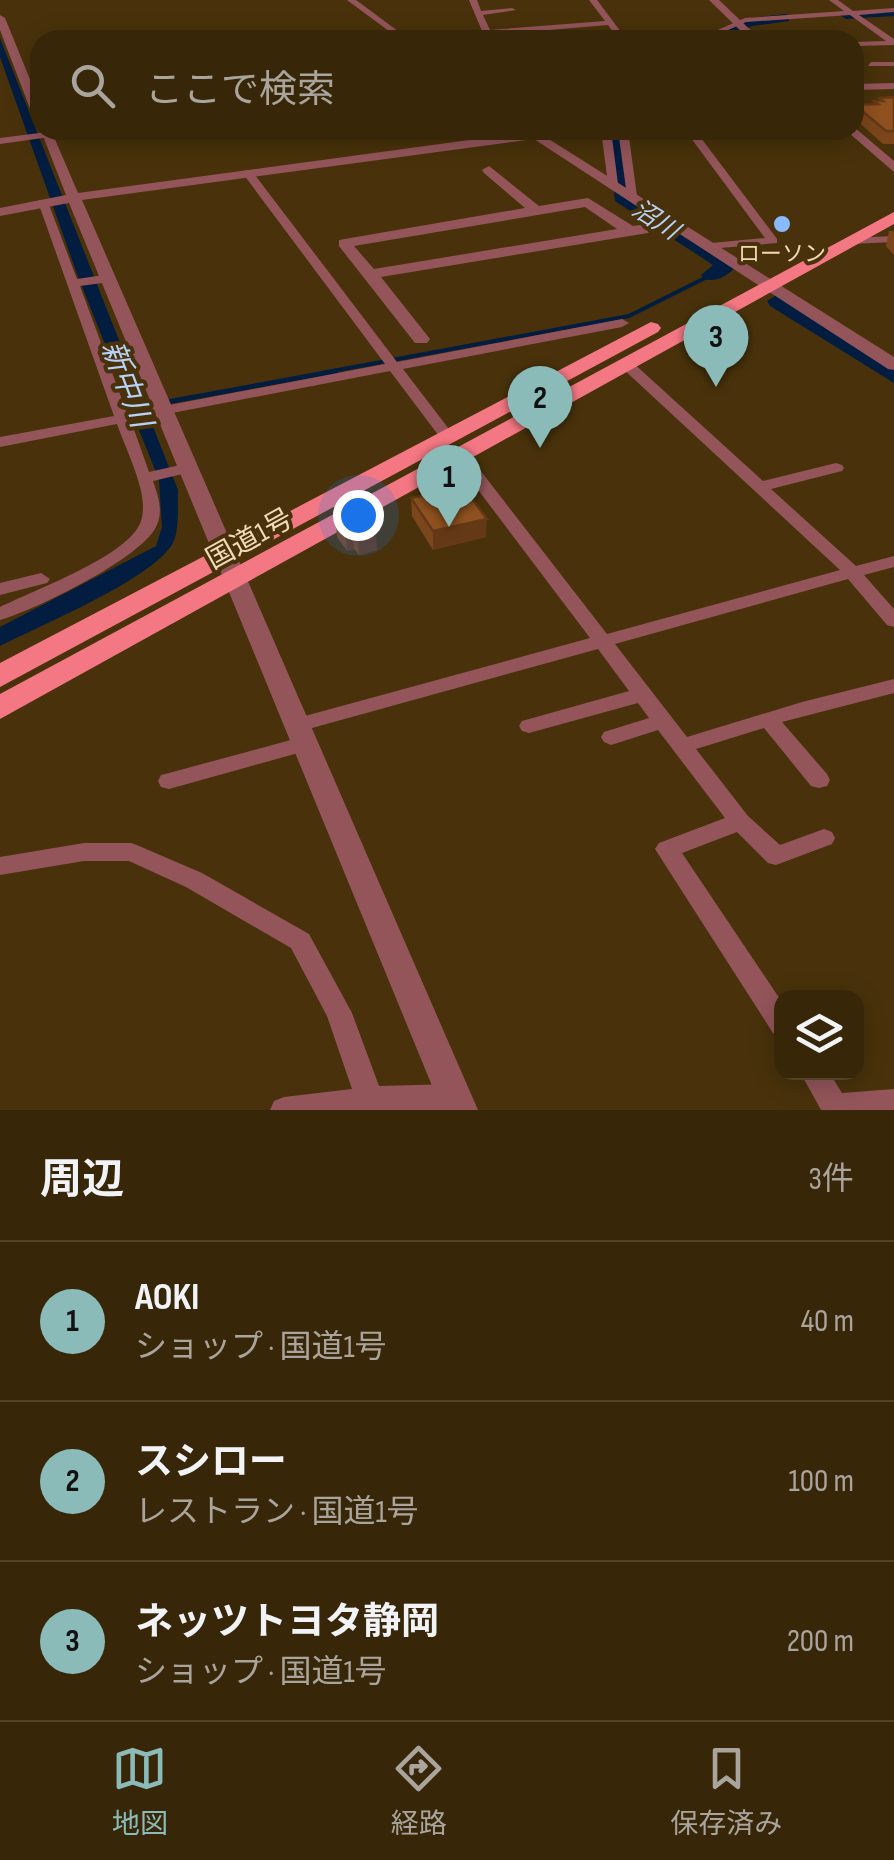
<!DOCTYPE html>
<html lang="ja">
<head>
<meta charset="utf-8">
<style>
	:root { --surface:#372608; --page:#3e2e12; --text:#f1f3f6; --muted:#aaa59c; --line:#514329; --accent:#8bbbb9 }
	body { margin:0; font-family:"Sofia Sans Condensed","Noto Sans JP",sans-serif; background:var(--page); color:var(--text) }
	.controls { position:absolute; right:30px; bottom:30px; display:grid; overflow:hidden; border-radius:20px; box-shadow:0 5px 25px #0003 }
	.controls button { width:90px; height:90px; display:grid; place-items:center; padding:0; border:0; border-bottom:2px solid var(--line); background:var(--surface); color:var(--text); font:50px sans-serif }
	.you { position:absolute; left:358px; top:515px; width:35px; height:35px; margin:-25px; border:8px solid #fff; border-radius:50%; background:#1a73e8; box-shadow:0 0 0 15px #1a73e833 }
	.badge { display:grid; place-items:center; width:65px; height:65px; border-radius:50%; background:var(--accent); color:#111; font-size:32px; font-weight:700 }
	.pin { position:absolute; translate:-50% -82px; filter:drop-shadow(0 2px 5px #0008) }
	.pin::after { content:''; position:absolute; top:52px; width:35px; height:30px; background:inherit; clip-path:polygon(0 0,100% 0,50% 100%) }
	.list { margin:0; padding:0; list-style:none }
	h2 { display:flex; justify-content:space-between; align-items:center; height:130px; margin:0; padding:0 40px; font-size:42px }
	h2 small { font-size:32px; font-weight:400; color:var(--muted) }
	.list li { display:grid; grid-template-columns:65px 1fr auto; gap:30px; align-items:center; box-sizing:border-box; height:160px; padding:0 40px; border-top:2px solid var(--line) }
	.list b { display:block; font-size:38px; white-space:nowrap }
	.list p { margin:0; font-size:32px; white-space:nowrap; color:var(--muted) }
	.list em { font-size:32px; font-style:normal; color:var(--muted) }
	.icon { flex:none; width:55px; height:55px; fill:none; stroke:currentColor; stroke-width:2; stroke-linecap:round; stroke-linejoin:round }
	.map { position:relative; flex:none; width:894px; height:1110px; overflow:hidden }
	.search { position:absolute; background:var(--surface); box-shadow:0 5px 25px #0003; left:30px; right:30px; top:30px; height:110px; display:flex; align-items:center; gap:25px; box-sizing:border-box; padding:0 35px; border-radius:30px; color:var(--muted); font-size:38px }
	.sheet { height:610px; background:var(--surface) }
	nav { display:flex; justify-content:space-around; align-items:center; box-sizing:border-box; height:140px; border-top:2px solid var(--line); background:var(--surface); font-size:28px; color:var(--muted) }
	nav a { display:grid; justify-items:center; gap:5px }
	nav .on { color:var(--accent) }
	.map>svg:first-child { display:block }
	.water { fill:#021d40 }
	.lines { fill:none; stroke-linecap:round; stroke-linejoin:round }
	.stream-far1 { stroke:#021d40; stroke-width:4 }
	.stream { stroke:#021d40; stroke-width:5 }
	.river { fill:#021d40; fill-rule:evenodd }
	.minor { fill:#93555a; fill-rule:evenodd }
	.tertiary { fill:#93555a; fill-rule:evenodd }
	.trunk { fill:#f47884; fill-rule:evenodd }
	.wall { fill:#7b461b }
	.shaded-wall { fill:#643916 }
	.building { fill:#8f511f; stroke:#643916; stroke-width:2.5 }
	.poi-dot { fill:#89bafc; stroke:#49320b; stroke-width:4 }
	.labels { text-anchor:middle; stroke-width:8; stroke-linejoin:round; paint-order:stroke }
	.far-poi-label { font-size:22px; fill:#f1d9b7; stroke:#49320b }
	.far-water-label { font-size:25px; font-style:italic; fill:#b6d2f8; stroke:#49320b }
	.street-label { font-size:28px; fill:#f1d9b7; stroke:#49320b }
	.water-label { font-size:30px; font-style:italic; fill:#b6d2f8; stroke:#49320b }
</style>
</head>
<body>
<div class="map">
<svg width="894" height="1110" viewBox="0 0 894 1110">
	<rect width="100%" height="100%" fill="#49320b"/>
	<path class="water" d="M0,38l178,452c-1,15 2,39 -5,53 -20,36 -134,83 -173,103v-19l156,-81 6,-19 -3,-47 -82,-206 -77,-217z"/>
	<g class="lines">
		<polyline class="stream-far1" points="322,373 629,316 711,275"/>
		<polyline class="stream" points="140,407 336,371"/>
		<g class="river">
			<polygon points="894,8 894,16 846,19 840,15"/>
			<polygon points="785,14 789,15 789,21 752,26 719,40 701,40 744,19"/>
			<path d="M609,130h16l6,65 103,66 3,4c-7,10 -21,18 -33,14l-3,-4 12,-10 -98,-64z"/>
			<polygon points="778,294 894,365 894,383 770,306 767,301"/>
		</g>
		<g class="minor">
			<polygon points="347,0 356,0 406,37 482,31 469,0 477,0 481,11 512,8 516,10 483,15 490,30 605,21 589,0 597,0 627,40 619,40 608,25 492,35 494,40 486,40 484,35 401,40"/>
			<polygon points="829,0 838,0 853,11 894,8 894,12 859,15 894,39 894,45 854,46 854,42 886,41 850,15 746,22 706,40 695,40 745,18 844,11"/>
			<polygon points="871,62 894,62 894,66 868,66"/>
			<polygon points="894,83 894,89 854,90 854,84"/>
			<polygon points="601,130 611,130 618,184 613,187 608,184"/>
			<polygon points="618,130 628,130 637,196 632,199 627,196"/>
			<polygon points="685,130 695,130 777,239 777,243 708,249 708,245 712,243 765,238"/>
			<polygon points="47,132 50,133 50,137 0,144 0,138"/>
			<path d="M248,170l4,1 145,191 225,-43 7,4 -7,4 -219,42 52,68 -8,5 -5,-2 -52,-69 -259,50 18,51 40,-9 8,5 -2,3 -42,10c5,15 11,30 3,46 -16,32 -121,83 -156,93v-13c35,-17 116,-47 137,-78 5,-7 6,-14 6,-23 0,-23 -18,-59 -26,-82l-117,23v-10l114,-21 -76,-214 1,-2 9,2 29,77 33,-5 6,4 -6,4 -30,4 47,127 258,-49 -141,-189v-4z"/>
			<polygon points="894,236 894,242 851,244 845,241 851,238"/>
			<polygon points="626,360 631,361 763,481 836,463 842,465 844,468 842,471 771,489 856,566 894,556 894,567 864,575 894,609 894,627 887,625 848,579 615,644 687,737 802,702 894,679 894,693 782,722 827,774 830,780 827,786 819,788 811,786 764,728 696,749 748,816 780,845 824,829 832,832 835,838 832,844 776,865 768,863 737,832 682,853 782,1002 782,1037 773,1033 655,849 659,843 725,818 658,730 611,745 604,742 601,737 604,732 649,718 638,703 529,733 522,731 519,726 522,721 629,691 598,649 294,733 287,731 284,726 287,721 294,719 590,638 454,458 452,455 454,452 466,452 607,634 840,570 621,367 621,361"/>
			<polygon points="41,573 50,579 47,583 0,595 0,583"/>
			<polygon points="302,737 309,740 313,745 309,750 169,789 161,787 158,781 161,775 169,773"/>
			<polygon points="84,843 131,843 139,846 202,873 309,934 352,1013 379,1086 454,1084 464,1088 468,1097 464,1106 454,1110 270,1110 274,1101 284,1097 352,1089 327,1016 291,948 186,887 129,861 84,861 0,875 0,857"/>
			<polygon points="800,1072 829,1072 842,1093 894,1089 894,1110 821,1110"/>
		</g>
		<g class="tertiary">
			<polygon points="709,0 719,0 761,40 750,40"/>
			<polygon points="0,15 5,18 40,104 40,123 34,119 0,30"/>
			<polygon points="854,127 894,161 894,172 849,133 847,130 854,130"/>
			<path d="M40,128l11,2 27,63 458,-62 358,226v13l-6,-1 -216,-140 -291,48 49,62 -3,4h-12l-76,-97v-6l186,-32 -41,-35 -2,-3 7,-4 50,40 49,-8 45,28 28,-4 -127,-83 -452,61 396,910h-36l-373,-907 -69,13v-8l66,-13zM585,207l32,22 -243,40 -20,-23z"/>
		</g>
		<g class="trunk">
			<polygon points="894,212 894,224 0,719 0,694"/>
			<polygon points="651,322 658,324 661,328 658,332 0,687 0,663"/>
		</g>
	</g>
	<g class="wall">
		<polygon points="894,97 894,144 883,144 854,118 855,105 874,104 874,101 879,101 879,98"/>
		<polygon points="889,231 894,231 894,255 886,246"/>
		<polygon points="411,498 486,537 433,550 412,516"/>
		<polygon points="336,518 377,550 359,555 354,549 347,551 337,537"/>
	</g>
	<g class="shaded-wall">
		<polygon points="487,519 486,537 433,550 433,531"/>
		<polygon points="353,531 354,549 347,551 346,533"/>
		<polygon points="376,531 377,550 359,555 358,537"/>
	</g>
	<g class="building">
		<polygon points="894,97 894,131 886,131 855,105 878,104 874,101 883,101 879,98"/>
		<polygon points="463,487 487,519 433,531 411,498"/>
		<polygon points="360,509 376,531 358,537 353,531 346,533 336,518"/>
	</g>
	<circle class="poi-dot" cx="782" cy="224" r="10"/>
	<g class="labels">
		<g class="far-poi-label">
			<text x="782" y="261">ローソン</text>
		</g>
		<g class="far-water-label">
			<text transform="translate(656 219) rotate(33)" y="9">沼川</text>
		</g>
		<g class="street-label">
			<text transform="translate(249 538) rotate(-29)" y="10">国道1号</text>
		</g>
		<g class="water-label">
			<text transform="translate(127 384) rotate(69)" y="10">新中川</text>
		</g>
	</g>
</svg>
<div class="controls">
<button><svg class="icon" aria-label="layers" viewBox="0 0 24 24"><path d="M12 4l9 5-9 5-9-5zM3 14l9 5 9-5"/></svg></button>
</div>
<div class="you"></div>
<div class="pin badge" style="left:449px;top:527px">1</div>
<div class="pin badge" style="left:540px;top:448px">2</div>
<div class="pin badge" style="left:716px;top:387px">3</div>
<div class="search"><svg class="icon" aria-label="search" viewBox="0 0 24 24"><circle cx="10" cy="10" r="6"/><path d="M15 15l6 6"/></svg>ここで検索</div>
</div>
<section class="sheet">
<h2>周辺<small>3件</small></h2>
<ul class="list">
<li><span class="badge">1</span><div><b>AOKI</b><p>ショップ · 国道1号</p></div><em>40 m</em></li>
<li><span class="badge">2</span><div><b>スシロー</b><p>レストラン · 国道1号</p></div><em>100 m</em></li>
<li><span class="badge">3</span><div><b>ネッツトヨタ静岡</b><p>ショップ · 国道1号</p></div><em>200 m</em></li>
</ul>
</section>
<nav>
<a class="on"><svg class="icon" aria-label="map" viewBox="0 0 24 24"><path d="M3 6l6-2 6 2 6-2v14l-6 2-6-2-6 2zM9 4v14M15 6v14"/></svg>地図</a>
<a><svg class="icon" aria-label="directions" viewBox="0 0 24 24"><path d="M12 3l9 9-9 9-9-9zM9 14v-3h6M13 9l2 2-2 2"/></svg>経路</a>
<a><svg class="icon" aria-label="saved" viewBox="0 0 24 24"><path d="M7 4h10v16l-5-4-5 4z"/></svg>保存済み</a>
</nav>
</body>
</html>
